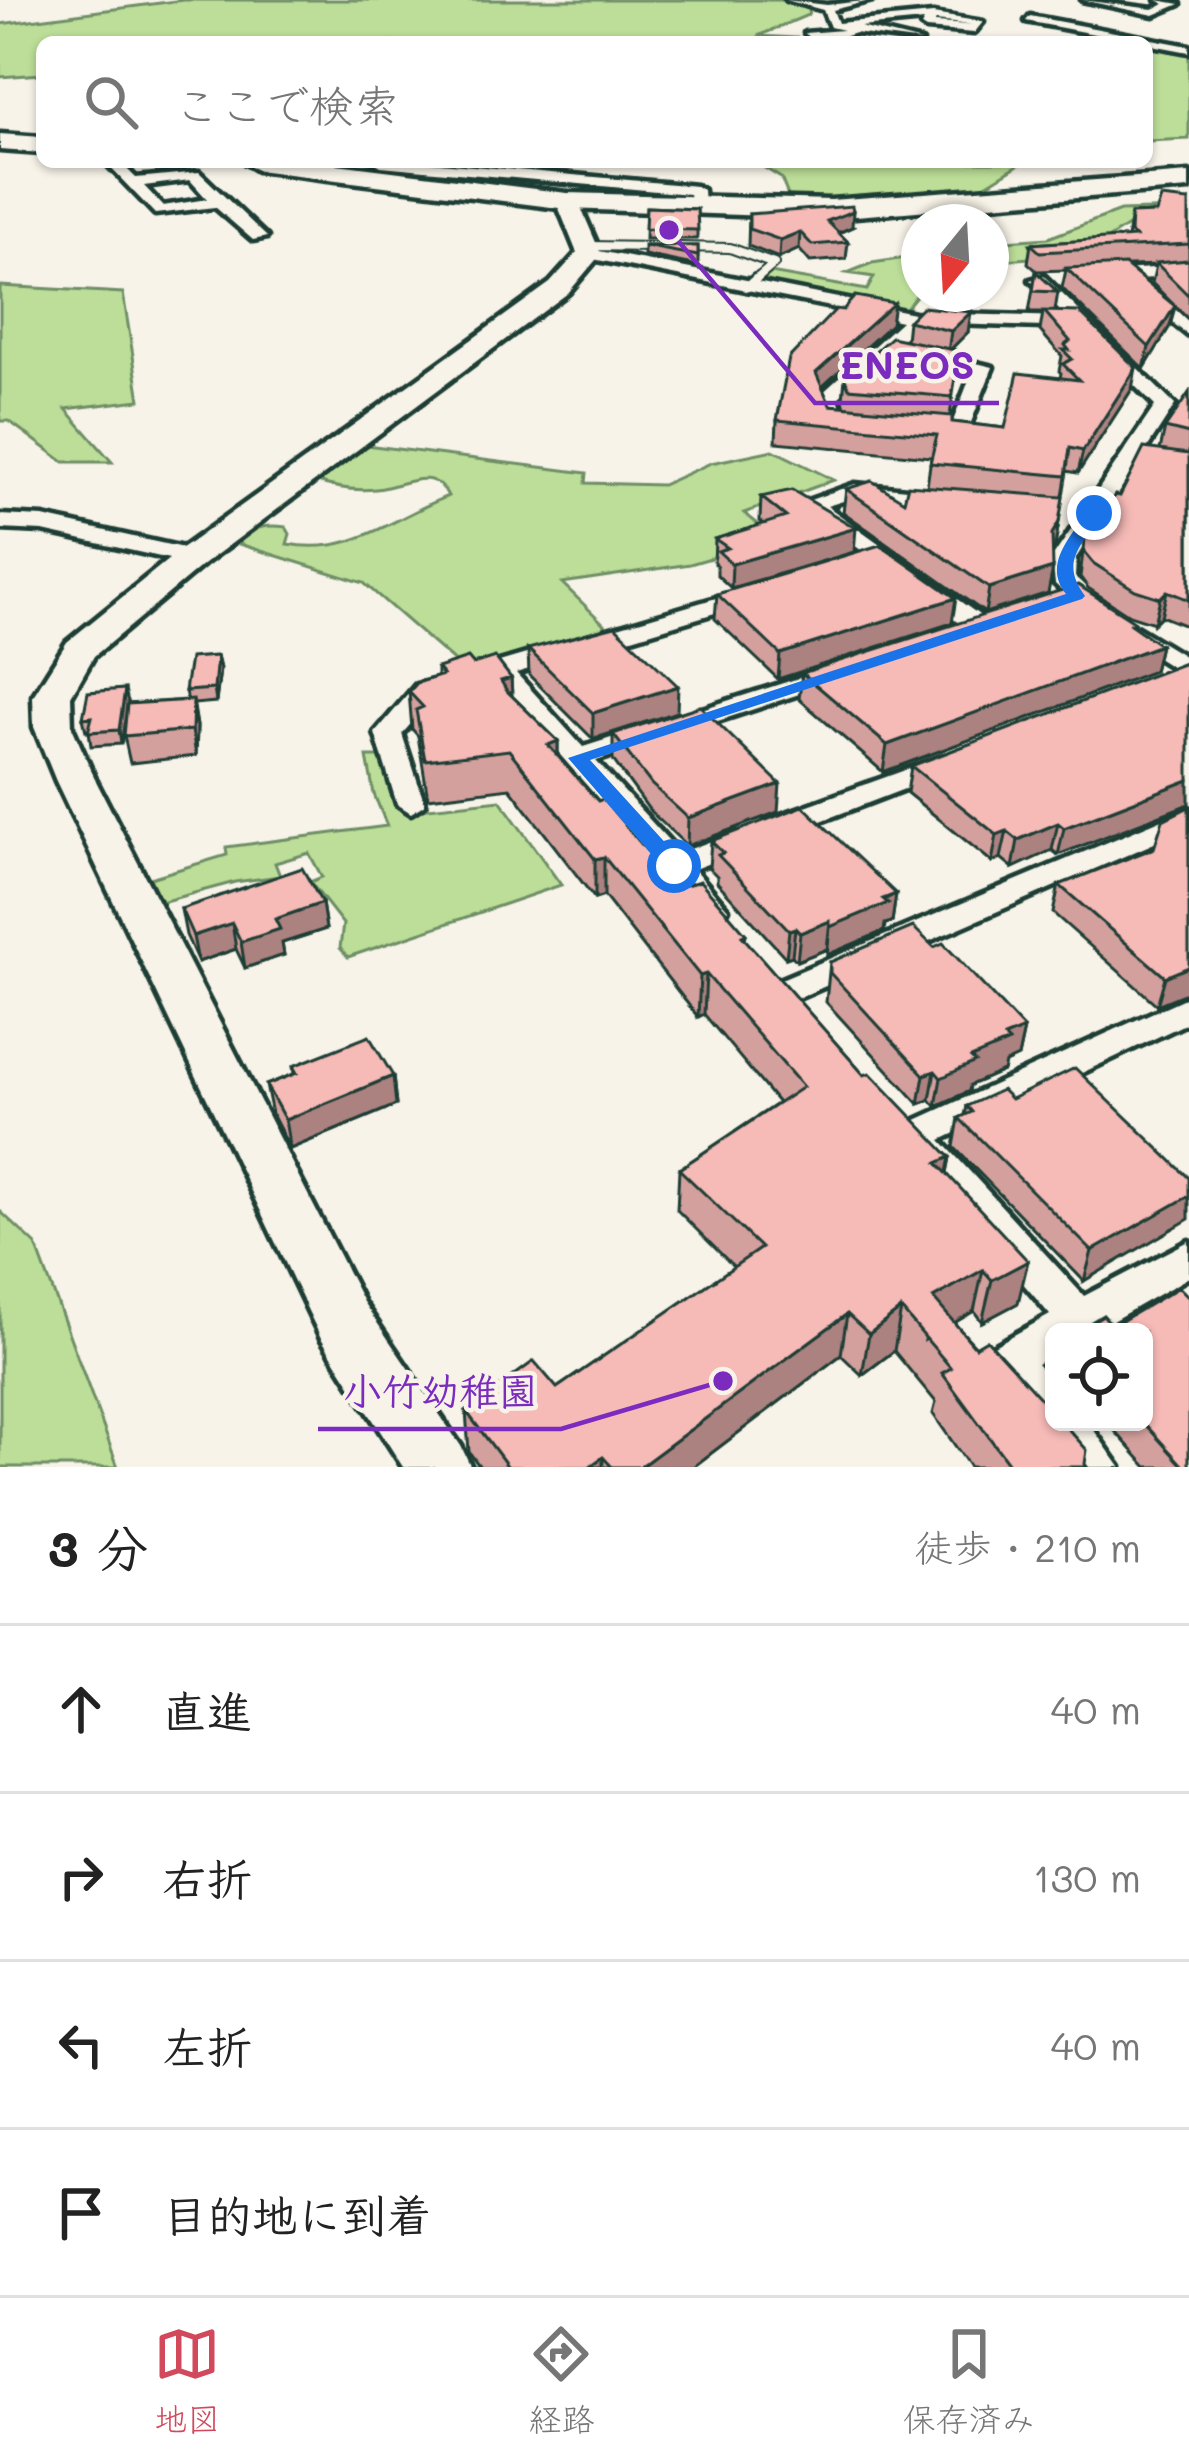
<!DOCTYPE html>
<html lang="ja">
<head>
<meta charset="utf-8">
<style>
	:root { --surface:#fff; --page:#f2f2f2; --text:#222; --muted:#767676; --line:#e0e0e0; --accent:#d1495b }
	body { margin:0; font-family:Mali,"Klee One",sans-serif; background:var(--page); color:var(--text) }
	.controls { position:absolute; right:36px; bottom:36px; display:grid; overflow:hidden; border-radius:18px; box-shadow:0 3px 9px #0004 }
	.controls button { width:108px; height:108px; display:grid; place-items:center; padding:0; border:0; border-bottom:3px solid var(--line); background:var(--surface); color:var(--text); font:60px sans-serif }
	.compass { position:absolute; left:901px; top:204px; width:108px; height:108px; border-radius:50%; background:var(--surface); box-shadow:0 3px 9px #0004; rotate:198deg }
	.stop { position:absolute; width:36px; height:36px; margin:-27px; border:9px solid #1a73e8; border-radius:50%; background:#fff }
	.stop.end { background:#1a73e8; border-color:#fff; box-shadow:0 3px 12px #0008 }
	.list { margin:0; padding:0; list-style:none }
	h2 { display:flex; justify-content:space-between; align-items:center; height:156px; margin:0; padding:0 48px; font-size:51px }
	h2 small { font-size:39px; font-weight:400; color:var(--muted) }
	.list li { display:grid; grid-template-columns:78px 1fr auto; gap:36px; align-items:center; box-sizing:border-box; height:168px; padding:0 48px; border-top:3px solid var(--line) }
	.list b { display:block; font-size:45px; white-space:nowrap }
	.list em { font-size:39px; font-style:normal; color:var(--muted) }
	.icon { flex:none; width:66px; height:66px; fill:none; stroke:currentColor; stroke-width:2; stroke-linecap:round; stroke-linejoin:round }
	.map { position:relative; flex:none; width:1189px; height:1467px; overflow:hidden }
	.search { position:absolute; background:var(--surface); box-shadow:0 3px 9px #0004; left:36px; right:36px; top:36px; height:132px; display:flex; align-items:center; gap:30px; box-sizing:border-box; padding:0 42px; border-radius:18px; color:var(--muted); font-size:45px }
	.sheet { height:828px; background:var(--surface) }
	nav { display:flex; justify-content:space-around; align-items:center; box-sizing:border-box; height:168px; border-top:3px solid var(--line); background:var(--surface); font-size:33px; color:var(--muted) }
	nav a { display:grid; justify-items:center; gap:6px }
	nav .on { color:var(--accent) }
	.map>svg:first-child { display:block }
	.green { fill:#bcde98; stroke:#6e8e66; stroke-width:3 }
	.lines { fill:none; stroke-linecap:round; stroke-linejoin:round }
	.lane-far1-casing { stroke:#1f3d34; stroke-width:12 }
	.lane-casing { stroke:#1f3d34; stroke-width:15 }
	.street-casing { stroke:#1f3d34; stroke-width:9 }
	.secondary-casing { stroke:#1f3d34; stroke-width:9 }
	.highway-casing { stroke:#1f3d34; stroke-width:9 }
	.lane-far1 { stroke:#f7f3e8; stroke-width:8 }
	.lane { stroke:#f7f3e8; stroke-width:9 }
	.street { fill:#f7f3e8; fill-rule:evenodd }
	.secondary { fill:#f7f3e8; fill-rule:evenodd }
	.highway { fill:#f7f3e8; fill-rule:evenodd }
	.wall { fill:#d4a09d; stroke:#1f3d34; stroke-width:3; fill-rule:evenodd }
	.shaded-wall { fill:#ac8280; stroke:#1f3d34; stroke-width:3 }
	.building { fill:#f6bab7; stroke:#1f3d34; stroke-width:3 }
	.route { fill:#1a73e8 }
	.leader { fill:none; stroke:#7b2cbf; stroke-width:4.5 }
	.callout-dot { fill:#7b2cbf; stroke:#f7f3e8; stroke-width:4.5 }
	.callout-label { font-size:39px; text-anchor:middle; font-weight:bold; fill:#7b2cbf; stroke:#f7f3e8; stroke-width:9; stroke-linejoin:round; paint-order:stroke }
</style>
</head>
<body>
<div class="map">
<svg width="1189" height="1467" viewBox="0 0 1189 1467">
	<rect width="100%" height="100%" fill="#f7f3e8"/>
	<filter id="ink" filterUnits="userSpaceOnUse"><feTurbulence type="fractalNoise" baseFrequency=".00833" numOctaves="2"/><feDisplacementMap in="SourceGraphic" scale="24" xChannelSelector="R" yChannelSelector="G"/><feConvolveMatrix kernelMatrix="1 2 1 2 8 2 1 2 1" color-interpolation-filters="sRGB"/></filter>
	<g filter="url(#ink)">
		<g class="green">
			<polygon points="183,0 787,0 811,4 808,15 758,36 872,42 42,42 42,74 0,77 0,24"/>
			<polygon points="1147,45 1189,53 1189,139 1147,141"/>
			<polygon points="755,162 1023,162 968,196 789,198 781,178"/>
			<polygon points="1153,210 1109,238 1100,253 991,261 991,242 1048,238 1120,211"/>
			<polygon points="919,256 919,292 902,313 757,285 771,273 867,290 874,277 847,273 872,263"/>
			<polygon points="0,286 123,293 140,400 66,409 112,462 64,462 9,421 0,421"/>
			<path d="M366,445l221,28 -1,10 76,2 49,-22 62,-13 61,30 -90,33 33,26 -87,25 -128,19 47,46 -144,42 -101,-88 -125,-39c10,-18 28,-20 47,-17l4,7 -3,10c66,12 104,-25 161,-48 -16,-32 -46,-9 -72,-7 -20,2 -42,-1 -61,-8z"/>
			<polygon points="367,757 381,757 402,811 500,800 561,885 348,957 340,948 343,924 310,882 322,877 309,853 275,863 280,876 235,882 161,902 150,878 227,855 226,847 387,826 374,794"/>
			<polygon points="0,1211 36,1245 118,1467 0,1467"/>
		</g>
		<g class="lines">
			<g class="lane-far1-casing">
				<g id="lane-far1">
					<polyline points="588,246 657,247"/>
					<polyline points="679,247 730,248 774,264 753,282"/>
				</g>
			</g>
			<g class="lane-casing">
				<polyline id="lane" points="747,287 756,279"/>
			</g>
			<g class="street-casing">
				<g id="street">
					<path d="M786,0l41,5 46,-5 -40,10 5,13 95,-9 50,8 -9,11 -48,-4 -5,-3 3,-5 -64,6 62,15 -67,-9 -21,7 -25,-2 -4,-5 38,-3 -13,-3 -7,-17zM936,21l35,4 -37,-2z"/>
					<polygon points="1082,0 1153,9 1165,4 1157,0 1180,4 1154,15"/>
					<polygon points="1030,16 1189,46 1189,52 1026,21"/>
					<path d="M105,162h15l16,16 63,-6 68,65 -14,3 -38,-33 -60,7zM190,180l17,19 -44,7 -19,-20z"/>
					<polygon points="374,162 429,162 696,186 703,190 704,205 692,208 689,194 381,166"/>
					<polygon points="589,249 914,313 1066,317 1030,280 1044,276 1175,405 1076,558 1075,577 1104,603 1107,608 1104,613 1086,613 1055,584 1052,558 1155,406 1077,328 918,323 897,344 993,367 966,435 932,435 922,429 932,423 952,424 973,370 887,353 838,398 843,414 859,417 859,425 835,425 825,419 818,397 901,321 583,257 583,251"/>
					<polygon points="1189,266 1189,276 1102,281 1094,276 1102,271"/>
					<polygon points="1141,289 1153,289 1189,322 1189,336 1141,297"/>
					<polygon points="855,484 948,493 951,498 940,504 856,497 827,506 989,622 992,627 989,632 971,632 799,504"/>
					<polygon points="0,515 43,517 192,550 203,557 192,564 43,531 0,529"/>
					<polygon points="750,588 758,590 762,595 758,600 516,673 583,747 827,669 845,669 849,674 845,679 596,761 680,853 732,833 752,833 757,840 752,847 694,869 728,909 724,916 702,916 493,679 479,678 475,673 479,668"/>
					<polygon points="1128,622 1189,659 1189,678 1119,634 1116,629 1119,624"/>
					<polygon points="440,679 453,687 449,693 434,697 402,734 425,804 411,813 397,804 375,733 416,685"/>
					<polygon points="944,756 954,758 958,764 954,770 787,834 777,836 762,827 767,820"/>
					<polygon points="1189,808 1189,828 798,998 786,1002 774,998 770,990 774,982"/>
					<polygon points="1189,996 1189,1022 941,1140 1084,1296 1189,1241 1189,1277 1093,1332 1054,1332 1054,1354 1037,1364 1054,1384 1054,1422 1088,1422 1120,1467 1071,1467 986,1360 992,1347 1050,1315 898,1136 903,1126"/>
				</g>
			</g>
			<g class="secondary-casing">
				<polygon id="secondary" points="567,195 578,201 601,254 568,293 204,564 94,656 71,696 72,727 96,781 363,1302 461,1446 471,1467 403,1467 321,1338 56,781 34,727 33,696 67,642 180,550 550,283 577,253 556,201"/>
			</g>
			<g class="highway-casing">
				<g id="highway">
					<polygon points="0,134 42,137 42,153 0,150"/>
					<polygon points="244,162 321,162 567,193 831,200 1189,173 1189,189 831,218 567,209 257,170"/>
				</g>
			</g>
			<use href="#lane-far1" class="lane-far1"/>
			<use href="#lane" class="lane"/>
			<use href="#street" class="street"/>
			<use href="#secondary" class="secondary"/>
			<use href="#highway" class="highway"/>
		</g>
		<g class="wall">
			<path d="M1189,201v119l-14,-14 -5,20 -26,43 -82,-81 4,-18 -29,1 -9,-8 3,-19 96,-6 4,-24 25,-1zM1156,265l-4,18 23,23 -48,-40z"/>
			<polygon points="646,207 697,209 697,239 645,239"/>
			<polygon points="749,214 852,227 839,233 848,242 846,259 810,262 799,249 779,258 748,246"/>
			<polygon points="644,246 698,246 698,266 644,255"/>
			<polygon points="1036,272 1058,292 1055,311 1132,389 1078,473 1067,471 1055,546 1052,550 1048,593 985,613 843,512 846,489 904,501 927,486 931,457 776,442 777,420 891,324 822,387 830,405 845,407 843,399 845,378 906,340 908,321 968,332 951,349 959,351 950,416 952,422 1005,428 1060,378 1061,373 1059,371 1062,356 1040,331 1043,312 1029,312"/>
			<polygon points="1189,393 1189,627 1161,616 1154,623 1129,615 1088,588 1080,577 1085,535 1160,450 1165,428"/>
			<polygon points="761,497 856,528 731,588 717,575 717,565 714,563 715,539 764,524 760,521"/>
			<polygon points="717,594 952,623 778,679 715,619"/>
			<polygon points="1160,645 1154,671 883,772 799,699 802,673"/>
			<polygon points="528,649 677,712 593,739 529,675"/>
			<polygon points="217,656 220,669 216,702 193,704 197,726 196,756 130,763 124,736 126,715 121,744 91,746 89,731 86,731 83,718 128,702 128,704 187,700 185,691"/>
			<polygon points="1185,663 1058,855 1052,850 1013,868 1001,858 992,862 907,793 911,766"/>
			<polygon points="473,664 511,678 512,696 558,741 558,755 588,790 666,873 686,885 746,934 745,940 864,1075 950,1157 947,1173 1018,1303 982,1322 974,1311 954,1323 1087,1467 970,1467 933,1414 936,1402 894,1351 862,1375 841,1355 693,1467 480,1467 469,1452 466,1411 557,1388 734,1267 677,1210 679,1169 778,1103 704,1014 698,1017 604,896 595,899 510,788 428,798 418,736 412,729 409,692 437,676 437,668"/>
			<polygon points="613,734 778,812 687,846 650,811 613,760"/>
			<polygon points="711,841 896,894 892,922 885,924 884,931 827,955 827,949 797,961 792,956 786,958 717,882 717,876 709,868"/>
			<polygon points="1154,848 1189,992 1157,1005 1053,913 1059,885"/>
			<polygon points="322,903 326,929 282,943 284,955 245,968 236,949 198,962 186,935 181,909"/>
			<polygon points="830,962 1024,1029 1018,1057 1005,1063 1003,1071 970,1085 969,1091 936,1106 930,1100 919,1104 826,1002"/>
			<polygon points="293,1066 393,1076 396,1105 290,1149 272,1114 266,1085 294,1074"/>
			<polygon points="1011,1099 1189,1178 1084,1281 954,1147 959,1118 965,1115 967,1106"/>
			<polygon points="1113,1326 1189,1467 1147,1467 1107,1422 1144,1422"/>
		</g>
		<g class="shaded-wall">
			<polygon points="853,211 852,227 826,238 827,221"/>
			<polygon points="800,232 799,249 779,258 780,240"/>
			<polygon points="894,303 891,324 814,394 816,373"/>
			<polygon points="1175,306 1170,326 1144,369 1149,347"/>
			<polygon points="971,312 968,332 948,352 951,331"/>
			<polygon points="1136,368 1132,389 1078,473 1083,451"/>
			<polygon points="1059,522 1055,546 1048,558 1052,534"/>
			<polygon points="856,528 854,552 731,588 732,564"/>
			<polygon points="1053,568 1048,593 985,613 989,588"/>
			<polygon points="1167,591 1161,616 1154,623 1160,598"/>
			<polygon points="956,598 952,623 778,679 780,654"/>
			<polygon points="1160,645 1154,671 883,772 887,745"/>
			<polygon points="217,656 220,669 216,702 214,689"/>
			<polygon points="511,678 513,715 501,681"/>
			<polygon points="678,686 677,712 593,739 593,713"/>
			<polygon points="125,689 128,702 121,744 119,730"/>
			<polygon points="193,700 197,726 196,756 192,730"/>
			<polygon points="558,741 558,779 548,745"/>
			<polygon points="1189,780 1189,804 1058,855 1064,828"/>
			<polygon points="780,784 778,812 687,846 688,818"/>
			<polygon points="1058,823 1052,850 1013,868 1018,840"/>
			<polygon points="1007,831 1001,858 992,862 997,835"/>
			<polygon points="604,857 604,896 595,899 595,859"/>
			<polygon points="896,894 892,922 885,924 884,931 827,955 830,927"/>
			<polygon points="322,903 326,929 282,943 284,955 245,968 241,942 275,919"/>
			<polygon points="830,921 827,949 797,961 800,933"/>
			<polygon points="232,923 236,949 198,962 193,936"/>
			<polygon points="795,928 792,956 786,958 789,930"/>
			<polygon points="1189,956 1189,992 1157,1005 1165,977"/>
			<polygon points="706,974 704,1014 698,1017 700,976"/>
			<polygon points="1024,1029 1018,1057 1005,1063 1003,1071 970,1085 969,1091 936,1106 941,1078 1004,1037"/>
			<polygon points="935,1071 930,1100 919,1104 924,1075"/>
			<polygon points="393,1076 396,1105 290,1149 285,1120"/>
			<polygon points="950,1157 942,1198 937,1163"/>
			<polygon points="1189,1196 1189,1219 1084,1281 1092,1251"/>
			<polygon points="1028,1261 1018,1303 982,1322 992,1280"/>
			<polygon points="983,1270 974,1311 925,1340 933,1298"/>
			<polygon points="901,1309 894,1351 862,1375 869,1334"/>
			<polygon points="847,1314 841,1355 693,1467 640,1467"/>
			<polygon points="603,1457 603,1467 589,1467"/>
		</g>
		<g class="building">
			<polygon points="1161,198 1189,201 1189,244 1040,252 1031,244 1135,237 1130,233 1131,214 1156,213"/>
			<polygon points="852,206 853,211 827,221 848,242 812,245 800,232 780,240 749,229 749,214"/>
			<polygon points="646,207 697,209 698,230 645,229"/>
			<polygon points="644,246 698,246 698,256"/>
			<polygon points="1189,260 1189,296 1156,263"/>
			<polygon points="1125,265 1175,306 1149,347 1066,268"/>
			<polygon points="1036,272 1058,292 1033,291"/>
			<polygon points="855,296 894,303 816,373 830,405 952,416 952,422 1005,428 1018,373 1079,380 1063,364 1072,359 1063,350 1069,350 1065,345 1070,341 1044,311 1079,312 1136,368 1083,451 1070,448 1066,476 930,463 937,435 777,420 789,358 836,309 843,310"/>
			<polygon points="922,307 971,312 951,331 908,321"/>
			<polygon points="891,337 959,351 952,397 849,388 845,378"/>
			<polygon points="1189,393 1189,434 1165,428"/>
			<polygon points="1144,448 1189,454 1189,600 1167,591 1160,598 1135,590 1093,563 1084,552 1085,535 1115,495 1120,496"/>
			<polygon points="872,481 904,501 908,485 1063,497 1059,522 1052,534 1053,568 989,588 846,489"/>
			<polygon points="792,490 856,528 732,564 718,551 728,548 715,539 786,517 761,497"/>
			<polygon points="880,545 956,598 780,654 717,594"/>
			<polygon points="1078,585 1134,621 1130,624 1160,645 887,745 802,673"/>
			<polygon points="615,626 678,686 593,713 528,649"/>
			<polygon points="217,656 214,689 185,691 190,658"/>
			<polygon points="495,657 511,678 501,681 507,691 558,741 548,745 588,790 598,801 603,799 666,873 679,877 686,885 700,881 746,934 742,936 864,1075 870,1073 950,1157 937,1163 1028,1261 992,1280 983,1270 933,1298 975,1347 987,1340 1054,1413 1054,1422 1062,1422 1087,1450 1085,1464 1087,1467 1011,1467 942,1373 951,1368 901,1309 869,1334 847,1314 640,1467 612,1467 603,1457 589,1467 508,1467 466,1411 534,1361 557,1388 761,1248 679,1169 803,1087 706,974 700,976 604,857 595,859 509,750 425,760 416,710 423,707 409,692 417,683 443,675 437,668 468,658 473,664"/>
			<polygon points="1185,663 1189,663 1189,780 1064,828 1058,823 1018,840 1007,831 997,835 911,766"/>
			<polygon points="125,689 119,730 88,732 92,717 83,718 88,692"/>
			<polygon points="193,700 192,730 124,736 127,704"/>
			<polygon points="700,706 780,784 688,818 651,784 613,734"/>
			<polygon points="803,806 896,894 883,899 888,903 830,927 830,921 800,933 795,928 789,930 718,855 723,853 711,841"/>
			<polygon points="1189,807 1189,967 1165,977 1059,885 1154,848 1163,820"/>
			<polygon points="302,868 322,903 275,919 280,929 241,942 232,923 193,936 181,909"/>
			<polygon points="913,927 934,947 943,943 1024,1029 1004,1037 1009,1042 971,1058 975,1062 941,1078 935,1071 924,1075 830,973 830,962"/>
			<polygon points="369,1036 393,1076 285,1120 266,1085 297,1073 293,1066"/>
			<polygon points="1075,1068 1189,1178 1189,1196 1092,1251 959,1118 972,1112 967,1106 1002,1090 1011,1099"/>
			<polygon points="1179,1287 1189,1297 1189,1467 1184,1467 1143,1422 1144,1332 1075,1332 1103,1315 1113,1326"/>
		</g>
	</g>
	<path class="route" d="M1094,509l8,4c-20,33 -43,48 -17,83l-3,3 -492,161 91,100v11h-15l-98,-113 498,-164c-24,-30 5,-57 22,-84z"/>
	<path class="leader" d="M669 230L815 403H999M723 1381L561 1429H318"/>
	<g class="callout-dot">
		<circle cx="669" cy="230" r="12"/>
		<circle cx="723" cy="1381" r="12"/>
	</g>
	<g class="callout-label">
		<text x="907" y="379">ENEOS</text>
		<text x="440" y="1405">小竹幼稚園</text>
	</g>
</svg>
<div class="controls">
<button><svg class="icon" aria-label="locate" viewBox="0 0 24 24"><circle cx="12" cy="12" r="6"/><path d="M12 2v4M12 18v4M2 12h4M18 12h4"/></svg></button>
</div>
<svg class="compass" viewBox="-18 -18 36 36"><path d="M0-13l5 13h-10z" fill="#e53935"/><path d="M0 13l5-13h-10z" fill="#767676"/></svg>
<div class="stop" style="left:674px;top:866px"></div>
<div class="stop end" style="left:1094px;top:513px"></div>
<div class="search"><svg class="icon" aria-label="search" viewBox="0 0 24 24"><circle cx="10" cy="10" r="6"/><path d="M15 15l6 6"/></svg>ここで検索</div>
</div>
<section class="sheet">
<h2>3 分<small>徒歩 · 210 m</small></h2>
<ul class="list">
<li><svg class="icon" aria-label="ahead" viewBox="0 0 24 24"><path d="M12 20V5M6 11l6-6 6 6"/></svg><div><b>直進</b></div><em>40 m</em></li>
<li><svg class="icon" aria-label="right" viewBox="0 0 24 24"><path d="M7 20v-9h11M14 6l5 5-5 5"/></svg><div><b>右折</b></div><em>130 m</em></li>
<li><svg class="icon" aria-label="left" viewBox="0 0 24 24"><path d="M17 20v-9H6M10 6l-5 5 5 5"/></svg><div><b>左折</b></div><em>40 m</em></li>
<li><svg class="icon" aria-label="arrive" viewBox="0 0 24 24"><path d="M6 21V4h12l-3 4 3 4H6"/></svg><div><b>目的地に到着</b></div></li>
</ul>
</section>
<nav>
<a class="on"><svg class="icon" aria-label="map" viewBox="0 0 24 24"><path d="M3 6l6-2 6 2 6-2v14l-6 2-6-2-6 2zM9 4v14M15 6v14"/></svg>地図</a>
<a><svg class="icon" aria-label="directions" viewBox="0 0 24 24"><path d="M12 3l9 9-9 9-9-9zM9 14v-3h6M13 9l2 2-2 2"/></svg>経路</a>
<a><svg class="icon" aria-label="saved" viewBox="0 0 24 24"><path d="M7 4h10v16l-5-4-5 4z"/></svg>保存済み</a>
</nav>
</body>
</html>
